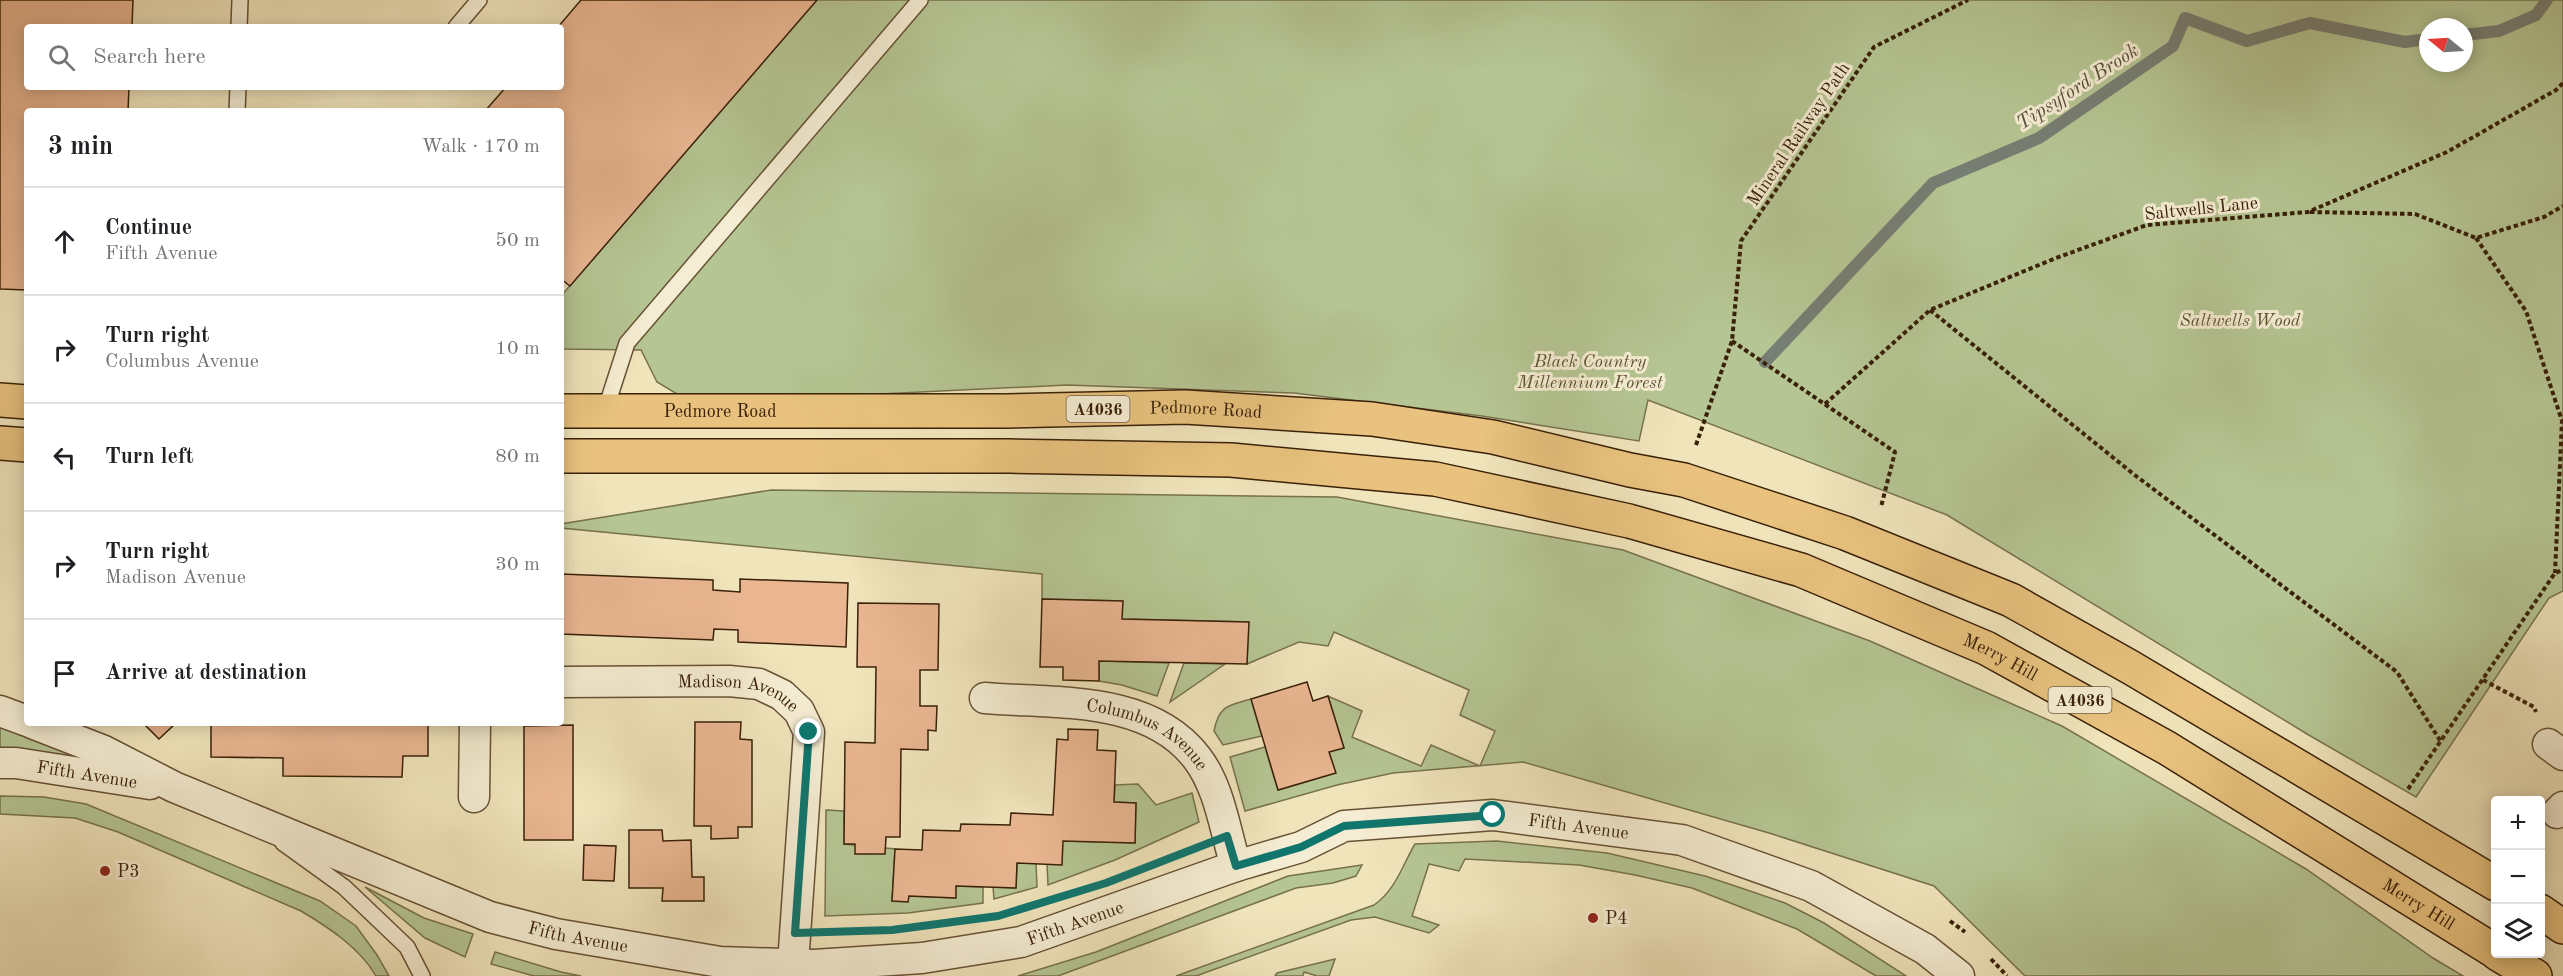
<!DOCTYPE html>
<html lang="en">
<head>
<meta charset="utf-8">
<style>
	:root { --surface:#fff; --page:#f2f2f2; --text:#202124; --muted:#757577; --line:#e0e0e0 }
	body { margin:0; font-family:"Old Standard TT",serif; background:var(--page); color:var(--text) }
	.controls { position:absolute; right:18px; bottom:18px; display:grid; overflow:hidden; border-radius:6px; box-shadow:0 3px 15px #0003 }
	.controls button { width:54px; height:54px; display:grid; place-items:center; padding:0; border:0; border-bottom:2px solid var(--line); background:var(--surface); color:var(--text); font:30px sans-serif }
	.compass { position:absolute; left:2419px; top:18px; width:54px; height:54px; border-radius:50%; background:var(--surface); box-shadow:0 3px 15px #0003; rotate:288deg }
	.stop { position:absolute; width:18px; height:18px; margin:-14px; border:4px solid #0f766e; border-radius:50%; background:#fff }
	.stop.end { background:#0f766e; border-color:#fff; box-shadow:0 2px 6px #0008 }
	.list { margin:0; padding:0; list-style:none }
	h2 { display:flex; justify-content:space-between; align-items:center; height:78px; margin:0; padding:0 24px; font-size:26px }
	h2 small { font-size:20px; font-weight:400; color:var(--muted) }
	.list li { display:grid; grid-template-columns:39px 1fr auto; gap:18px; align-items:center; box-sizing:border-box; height:108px; padding:0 24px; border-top:2px solid var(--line) }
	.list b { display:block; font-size:22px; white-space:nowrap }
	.list p { margin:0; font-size:20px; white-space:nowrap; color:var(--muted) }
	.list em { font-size:20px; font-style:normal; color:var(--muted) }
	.icon { flex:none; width:33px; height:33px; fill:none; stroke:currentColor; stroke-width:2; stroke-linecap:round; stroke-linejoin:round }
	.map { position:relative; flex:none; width:2563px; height:976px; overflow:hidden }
	.search { position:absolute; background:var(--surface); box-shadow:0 3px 15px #0003; left:24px; top:24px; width:540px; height:66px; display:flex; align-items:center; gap:15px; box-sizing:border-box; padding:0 21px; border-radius:6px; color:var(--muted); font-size:22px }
	.panel { position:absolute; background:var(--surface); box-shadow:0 3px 15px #0003; left:24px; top:108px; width:540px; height:618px; border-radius:6px }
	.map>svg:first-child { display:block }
	.green { fill:#b5c593; stroke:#77724d; stroke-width:1.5; fill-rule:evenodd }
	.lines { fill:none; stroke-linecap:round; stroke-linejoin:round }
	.stream { stroke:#777e73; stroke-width:12 }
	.building { fill:#e9b691; stroke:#392007; stroke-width:1.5 }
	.service-casing { stroke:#675134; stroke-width:18 }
	.minor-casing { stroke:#675134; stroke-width:33 }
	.trunk-casing { stroke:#392007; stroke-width:36 }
	.path { stroke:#392007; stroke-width:4; stroke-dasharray:4.5 3; stroke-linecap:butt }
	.service { stroke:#f5edd3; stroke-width:15 }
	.minor { stroke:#f5edd3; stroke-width:30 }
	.trunk { stroke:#e8c27e; stroke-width:33 }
	.route { stroke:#0f766e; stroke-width:8 }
	.poi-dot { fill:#8f2418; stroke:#f5edd3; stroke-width:2 }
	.labels { text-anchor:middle; stroke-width:6; stroke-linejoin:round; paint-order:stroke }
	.shield { fill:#f5edd3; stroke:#715e44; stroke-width:1.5 }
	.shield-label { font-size:16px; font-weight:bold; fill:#392007 }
	.street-label { font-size:18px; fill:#392007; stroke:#f5edd3 }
	.park-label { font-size:18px; font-style:italic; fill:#5e5231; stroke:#f5edd3 }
	.poi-label { font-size:18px; fill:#392007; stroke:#f5edd3; text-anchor:start }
	.water-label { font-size:20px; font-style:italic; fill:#584f3d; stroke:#f5edd3 }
</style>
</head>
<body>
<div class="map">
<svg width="2563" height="976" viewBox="0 0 2563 976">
	<rect width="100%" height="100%" fill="#f0e4bb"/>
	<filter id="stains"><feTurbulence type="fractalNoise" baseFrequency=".00333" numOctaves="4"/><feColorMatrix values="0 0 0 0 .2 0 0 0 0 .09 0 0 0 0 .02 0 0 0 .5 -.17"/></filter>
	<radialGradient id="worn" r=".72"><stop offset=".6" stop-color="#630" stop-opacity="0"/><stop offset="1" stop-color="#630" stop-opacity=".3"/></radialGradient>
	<g class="green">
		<path d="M817,0h1746v591l-14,7 -133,199 -109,-63 -360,-219 -299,-115 -9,41 -157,-25 -188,-23 -227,-8 -375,18 -35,-21 -16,-32 -80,-1v-53zM2428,27h36v36h-36z"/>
		<polygon points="771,490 1337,497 1623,550 1870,641 2062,726 2306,869 2433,958 2463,976 2025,976 1934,886 1769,833 1523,762 1393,773 1337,785 1245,811 1230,757 1265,747 1278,790 1335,773 1329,752 1344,748 1328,696 1362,711 1352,737 1421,766 1431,745 1480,766 1495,731 1460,715 1469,690 1334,632 1328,646 1299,642 1247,664 1248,622 1122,619 1122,601 1042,599 1042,574 561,528 561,524"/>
		<polygon points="1099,661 1169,663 1157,696 1122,685 1099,681"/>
		<polygon points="1184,663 1225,664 1170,702"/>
		<path d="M1251,699l11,37 -39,9 -9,-14c5,-26 14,-25 37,-32z"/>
		<polygon points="0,721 106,763 0,753"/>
		<polygon points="1138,784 1156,805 1192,793 1199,822 1115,860 1048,885 1047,864 1063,841 1135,843 1136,803 1114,802 1115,785"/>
		<path d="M0,796l44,1 42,7 234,97 36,25 21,29 12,21h-13c-16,-28 -48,-49 -75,-65l-183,-79 -43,-14 -75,-4z"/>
		<polygon points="826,810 844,811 844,844 895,849 892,901 909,896 955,898 956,886 983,887 983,903 908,913 825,916"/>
		<path d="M1497,841l110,12 98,23 42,14 38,13 39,20 82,53h-30l-79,-47 -105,-41 -57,-13 -56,-10 -114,-6 -6,12 -30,-7 -17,52 27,9 -10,8 -54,-16 -24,3 -155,56h-20l198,-71c21,-14 28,-39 41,-61z"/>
		<polygon points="1017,863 1036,863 1037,887 994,899 993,887 1016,888"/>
		<polygon points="1362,865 1356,876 1333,883 1296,888 1058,976 1018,976 1096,952 1288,876"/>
		<polygon points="365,887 424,918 473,934 465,957 425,938"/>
		<polygon points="495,952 561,972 581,976 534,976 491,964"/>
		<polygon points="1335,959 1329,976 1317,976 1304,972 1303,976 1275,976 1277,973"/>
	</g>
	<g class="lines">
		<g class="stream">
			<polyline points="2464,35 2499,31 2536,15 2547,0"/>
			<polyline points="1765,362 1933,183 2039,138 2173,46 2185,18 2247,41 2310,23 2405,42 2428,39"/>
		</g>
	</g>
	<g class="building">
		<polygon points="0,0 133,0 132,27 27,27 27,87 129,87 128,111 27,111 27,290 0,289"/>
		<polygon points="581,0 817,0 570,286 561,279 561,111 485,111 506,87 561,87 561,27 558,27"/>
		<polygon points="561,574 713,580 713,590 740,592 740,579 848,583 846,647 738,642 738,630 714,629 713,640 561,634"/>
		<polygon points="1042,599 1123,601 1122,619 1249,622 1247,664 1099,661 1099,681 1063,680 1063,667 1040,667"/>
		<polygon points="858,603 939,604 938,670 920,670 920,706 937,706 936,731 928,730 928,750 901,749 900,837 886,837 885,854 855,854 855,844 844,844 845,742 875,743 876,667 857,667"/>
		<polygon points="1307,682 1313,701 1328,696 1344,748 1329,752 1336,773 1278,790 1251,699"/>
		<polygon points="695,722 741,722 740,739 752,740 752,827 738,827 738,838 711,839 711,826 694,826"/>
		<polygon points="143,723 176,723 159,739"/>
		<polygon points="211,723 428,723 428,756 403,756 402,777 283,776 283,758 211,757"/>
		<polygon points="573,725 573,840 524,840 524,726"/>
		<polygon points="1068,729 1098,730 1097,750 1116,751 1114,802 1136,803 1135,843 1063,841 1062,865 1017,863 1016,888 956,886 956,898 909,896 908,902 892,901 895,849 922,850 923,830 960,831 961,824 1010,825 1011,813 1053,815 1057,739 1068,740"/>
		<polygon points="629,830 662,830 663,841 691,840 692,877 704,877 704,901 662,901 663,888 629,888"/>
		<polygon points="584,845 616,846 614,881 583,880"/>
	</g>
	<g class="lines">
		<g class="service-casing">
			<g id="service">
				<polyline points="239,27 240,0"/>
				<polyline points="456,27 479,0"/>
				<polyline points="237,111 238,87"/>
				<polyline points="605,411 627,343 920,0"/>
				<polyline points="283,843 344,887 407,947 422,976"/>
			</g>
		</g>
		<g class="minor-casing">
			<g id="minor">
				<path id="s1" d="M561,682l168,-1 30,3 23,11 17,16 10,21 -16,232"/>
				<path id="s2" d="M985,698c71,6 164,-3 212,60 23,30 28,73 39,108"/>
				<polyline points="0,711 27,721"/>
				<path id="s3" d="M32,723l72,28 70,36 316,130 66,17 164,28 94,3 108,-7 99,-16 215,-76 65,-19 43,-21 149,-11 189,25 129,46 114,63 34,27"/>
				<polyline points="2548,744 2563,755"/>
				<path id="s4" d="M0,763h16l134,21"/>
				<polyline points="474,797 475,723"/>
				<polyline points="2557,813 2563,807"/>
			</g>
		</g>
		<g class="trunk-casing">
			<g id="trunk">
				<polyline points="0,400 27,402"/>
				<path id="s5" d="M561,411h446l178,-4 187,12 121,18 137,33 54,10 161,53 166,67 119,67 366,217"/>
				<polyline points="0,443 27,445"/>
				<path id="s6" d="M561,456h448l222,4 204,19 194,42 172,49 185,78 181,100 329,204"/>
				<polyline points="2540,911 2563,927"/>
				<polyline points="2498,954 2535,976"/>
			</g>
		</g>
		<g class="path">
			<polyline points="2310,212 2415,214 2476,238 2544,217 2563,206"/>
			<polyline points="2476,238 2526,311 2562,421 2555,573"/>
			<polyline points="1930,310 2136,476 2397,672 2441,742"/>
			<polyline points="1732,341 1895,452 1881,507"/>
			<polyline points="1825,404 1930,310 2056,258 2147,225 2308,212 2447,152 2556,90 2563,83"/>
			<polyline points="1696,445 1732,341 1741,241 1874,47 1968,0"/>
			<polyline points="2483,680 2534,707 2536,712"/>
			<polyline points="2408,789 2555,573 2563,570"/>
			<polyline points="1950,921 1965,932"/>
			<polyline points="1991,959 2007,976"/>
		</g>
		<use href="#service" class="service"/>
		<use href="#minor" class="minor"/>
		<use href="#trunk" class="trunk"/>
	</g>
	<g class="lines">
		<polyline class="route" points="809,732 795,933 892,930 998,916 1106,883 1227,836 1236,866 1301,847 1344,826 1493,815"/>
	</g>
	<g class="poi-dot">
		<circle cx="105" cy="871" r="6"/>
		<circle cx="1593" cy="918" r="6"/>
	</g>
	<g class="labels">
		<g class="shield">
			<rect x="1066.5" y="396" width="63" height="26" rx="4.5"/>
			<rect x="2048.5" y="687" width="63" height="26" rx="4.5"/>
		</g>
		<g class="shield-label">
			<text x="1098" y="415">A4036</text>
			<text x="2080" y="706">A4036</text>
		</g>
		<g class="street-label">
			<text transform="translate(1798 134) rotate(-56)" y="6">Mineral Railway Path</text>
			<text transform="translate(2201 208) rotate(-6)" y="6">Saltwells Lane</text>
			<text dy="6" stroke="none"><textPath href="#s5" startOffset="645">Pedmore Road</textPath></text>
			<text dy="6" stroke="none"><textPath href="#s5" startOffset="159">Pedmore Road</textPath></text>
			<text dy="6" stroke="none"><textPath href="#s6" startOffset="1470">Merry Hill</textPath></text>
			<text dy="6" stroke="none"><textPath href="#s1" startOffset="180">Madison Avenue</textPath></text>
			<text dy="6" stroke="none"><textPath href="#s2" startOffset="171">Columbus Avenue</textPath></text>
			<text dy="6" stroke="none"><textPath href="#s4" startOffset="88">Fifth Avenue</textPath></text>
			<text dy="6" stroke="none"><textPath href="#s3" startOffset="1614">Fifth Avenue</textPath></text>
			<text dy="6" stroke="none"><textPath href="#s6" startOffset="1956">Merry Hill</textPath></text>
			<text dy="6" stroke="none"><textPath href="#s3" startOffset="1092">Fifth Avenue</textPath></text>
			<text dy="6" stroke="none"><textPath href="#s3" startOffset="588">Fifth Avenue</textPath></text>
		</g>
		<g class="park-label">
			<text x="2240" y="326">Saltwells Wood</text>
			<text x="1590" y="367">Black Country<tspan x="1590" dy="21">Millennium Forest</tspan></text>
		</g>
		<g class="poi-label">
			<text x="117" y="877">P3</text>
			<text x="1605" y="924">P4</text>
		</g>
		<g class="water-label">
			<text transform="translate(2077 86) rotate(-33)" y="7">Tipsyford Brook</text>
		</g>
	</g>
	<rect width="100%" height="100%" filter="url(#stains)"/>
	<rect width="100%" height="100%" fill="url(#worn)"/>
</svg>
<div class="controls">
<button>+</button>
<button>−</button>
<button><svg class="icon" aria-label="layers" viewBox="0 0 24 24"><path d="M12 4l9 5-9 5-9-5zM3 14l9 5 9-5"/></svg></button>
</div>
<svg class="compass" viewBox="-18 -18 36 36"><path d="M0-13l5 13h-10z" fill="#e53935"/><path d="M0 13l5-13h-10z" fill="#757577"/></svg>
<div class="stop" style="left:1493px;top:815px"></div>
<div class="stop end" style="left:809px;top:732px"></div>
<div class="search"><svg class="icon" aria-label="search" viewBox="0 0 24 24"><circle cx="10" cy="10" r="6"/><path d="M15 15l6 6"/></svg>Search here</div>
<section class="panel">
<h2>3 min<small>Walk · 170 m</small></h2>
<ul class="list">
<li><svg class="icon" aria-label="ahead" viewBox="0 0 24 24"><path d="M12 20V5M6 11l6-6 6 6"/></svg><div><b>Continue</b><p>Fifth Avenue</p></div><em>50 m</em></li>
<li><svg class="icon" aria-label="right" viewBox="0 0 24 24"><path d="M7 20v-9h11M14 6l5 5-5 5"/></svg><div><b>Turn right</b><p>Columbus Avenue</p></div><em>10 m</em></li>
<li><svg class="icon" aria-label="left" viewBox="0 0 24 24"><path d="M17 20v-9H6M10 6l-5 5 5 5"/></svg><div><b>Turn left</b></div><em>80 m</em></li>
<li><svg class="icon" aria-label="right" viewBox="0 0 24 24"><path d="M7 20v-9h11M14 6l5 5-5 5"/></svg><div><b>Turn right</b><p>Madison Avenue</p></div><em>30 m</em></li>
<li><svg class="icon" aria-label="arrive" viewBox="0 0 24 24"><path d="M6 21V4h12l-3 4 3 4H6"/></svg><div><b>Arrive at destination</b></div></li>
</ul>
</section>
</div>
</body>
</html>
